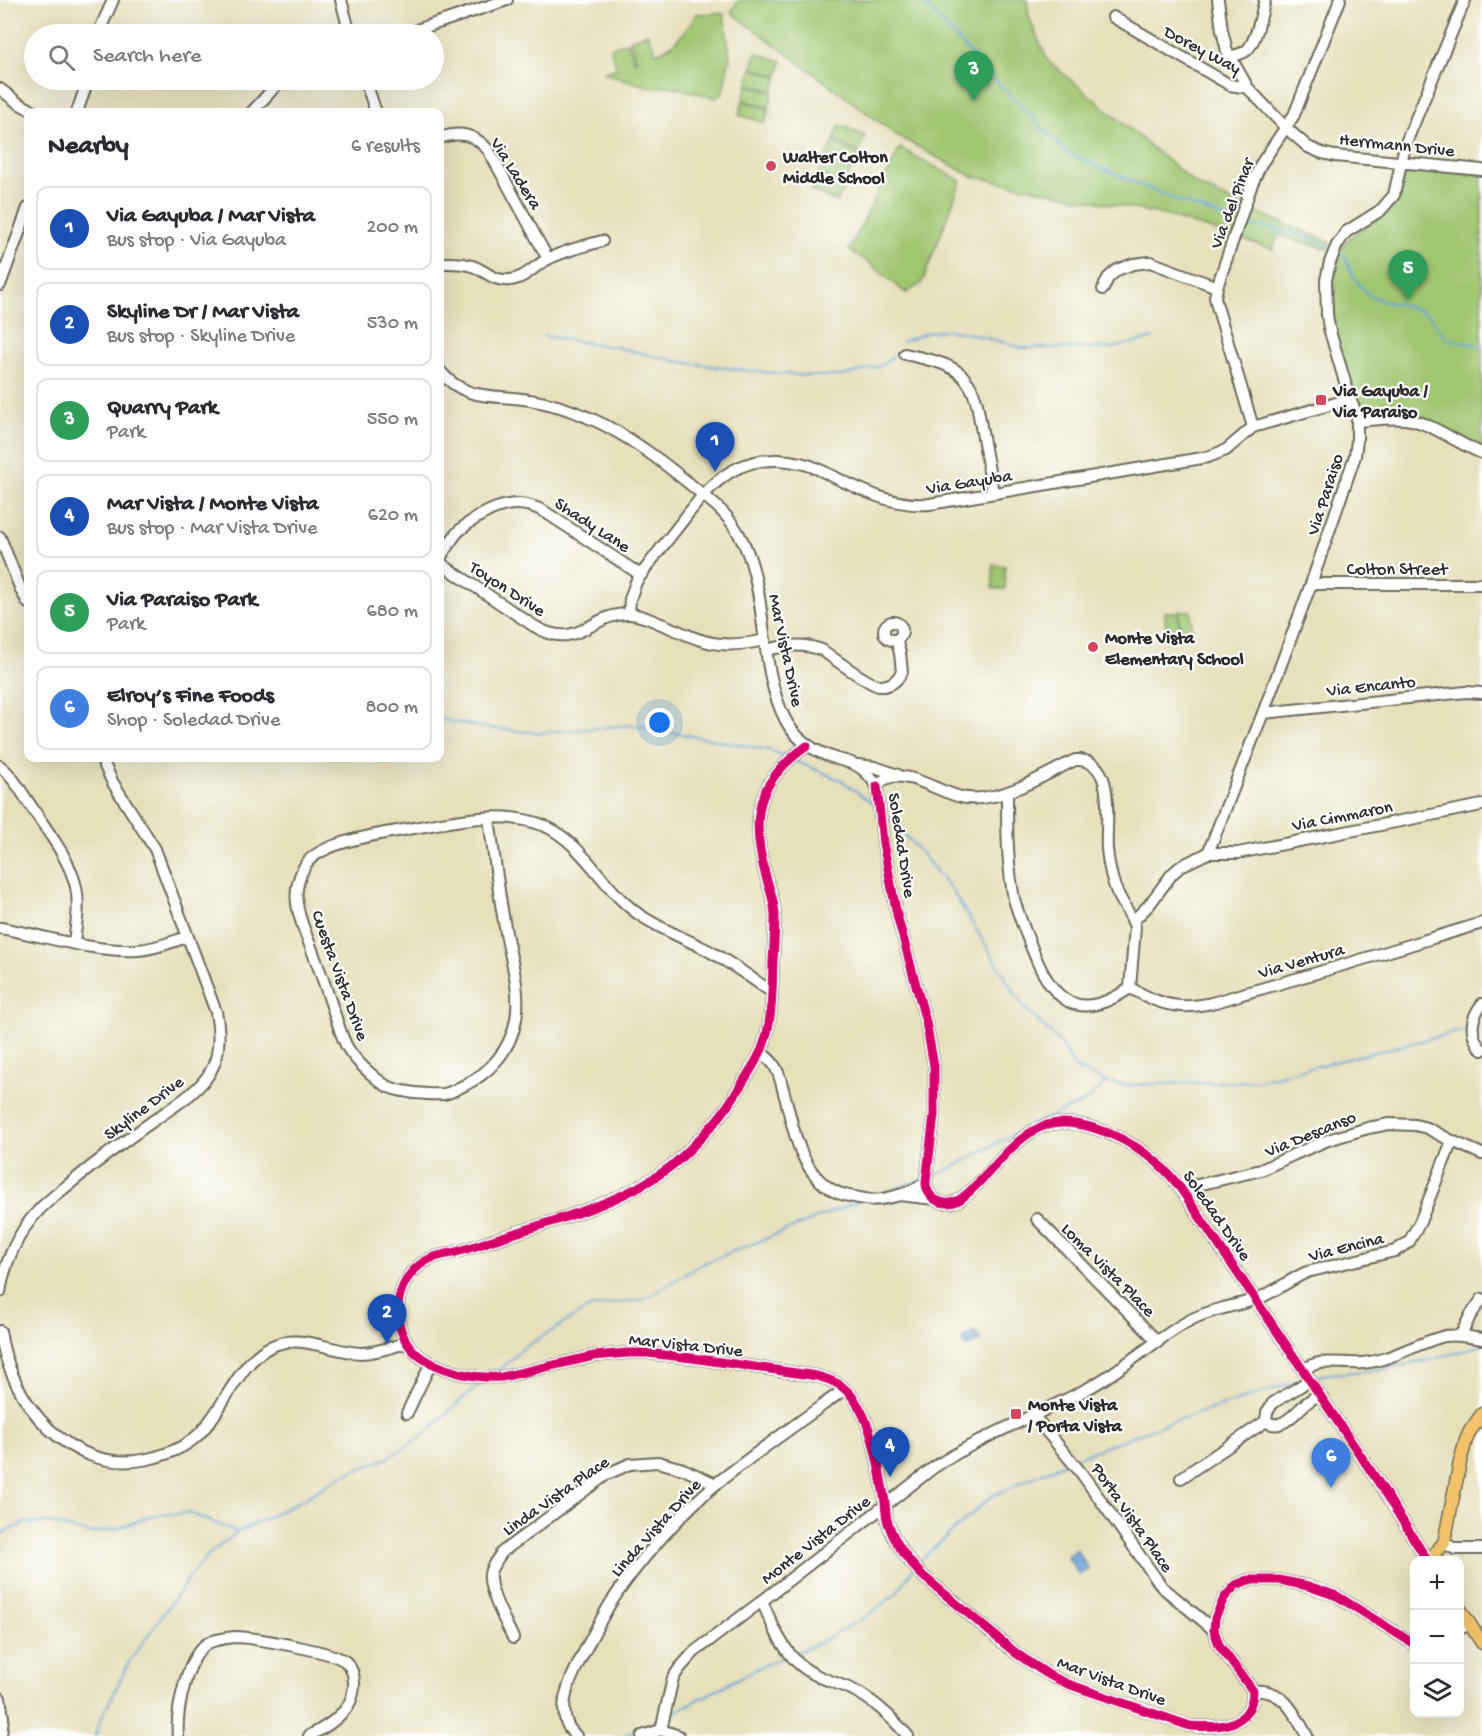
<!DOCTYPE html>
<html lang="en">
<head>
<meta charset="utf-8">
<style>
	:root { --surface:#fff; --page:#f7f7f7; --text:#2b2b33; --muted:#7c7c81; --line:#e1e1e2; --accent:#2563eb }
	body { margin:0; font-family:"Gochi Hand",sans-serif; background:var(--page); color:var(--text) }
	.controls { position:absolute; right:18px; bottom:18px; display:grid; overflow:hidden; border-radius:12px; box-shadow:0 6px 24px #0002 }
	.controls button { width:54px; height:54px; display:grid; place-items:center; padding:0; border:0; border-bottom:2px solid var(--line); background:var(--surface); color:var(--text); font:30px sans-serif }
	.you { position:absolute; left:660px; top:723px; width:21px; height:21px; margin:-15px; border:4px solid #fff; border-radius:50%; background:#1a73e8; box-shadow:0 0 0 9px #1a73e833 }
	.badge { display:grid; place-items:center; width:39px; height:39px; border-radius:50%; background:var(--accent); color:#fff; font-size:20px; font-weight:700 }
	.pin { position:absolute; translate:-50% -50px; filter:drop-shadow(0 2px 3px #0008) }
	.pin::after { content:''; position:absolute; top:32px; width:21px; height:18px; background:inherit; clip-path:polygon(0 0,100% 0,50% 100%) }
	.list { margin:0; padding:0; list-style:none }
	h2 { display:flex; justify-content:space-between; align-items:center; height:78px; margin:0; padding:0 24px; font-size:26px }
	h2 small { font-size:20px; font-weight:400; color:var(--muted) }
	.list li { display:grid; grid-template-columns:39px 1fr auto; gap:18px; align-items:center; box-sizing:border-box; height:84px; margin:0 12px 12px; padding:0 12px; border:2px solid var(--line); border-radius:12px }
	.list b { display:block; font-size:22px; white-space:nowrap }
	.list p { margin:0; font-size:20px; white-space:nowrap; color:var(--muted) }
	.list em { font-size:20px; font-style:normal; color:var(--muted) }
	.icon { flex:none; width:33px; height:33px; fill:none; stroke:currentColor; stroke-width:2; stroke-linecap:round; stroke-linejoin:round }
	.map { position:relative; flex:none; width:1482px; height:1736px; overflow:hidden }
	.search { position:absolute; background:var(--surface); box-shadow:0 6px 24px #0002; left:24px; top:24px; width:420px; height:66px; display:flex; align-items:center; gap:15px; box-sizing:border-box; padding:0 21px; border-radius:33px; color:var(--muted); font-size:22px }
	.panel { position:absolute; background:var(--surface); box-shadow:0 6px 24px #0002; left:24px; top:108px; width:420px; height:654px; border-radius:12px }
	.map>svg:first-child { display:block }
	.green { fill:#a0c671; stroke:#66784e; stroke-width:1.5 }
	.water { fill:#67a3d8; stroke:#496782; stroke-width:1.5 }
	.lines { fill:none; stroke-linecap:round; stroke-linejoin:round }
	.stream { stroke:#67a3d8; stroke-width:2 }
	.minor-casing { stroke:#6c6a5d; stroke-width:14 }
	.major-casing { stroke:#6c6a5d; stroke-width:15 }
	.minor { stroke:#fff; stroke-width:10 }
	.major { stroke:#f2c36a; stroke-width:12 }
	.cycleway-casing { stroke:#fff; stroke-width:13 }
	.cycleway { stroke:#d6006c; stroke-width:9 }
	.poi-dot { fill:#d1495b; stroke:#fff; stroke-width:2 }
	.labels { text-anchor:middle; stroke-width:4.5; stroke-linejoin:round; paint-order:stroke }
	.street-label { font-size:18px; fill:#2b2b2b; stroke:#fff }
	.poi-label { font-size:18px; font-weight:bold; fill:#2b2b2b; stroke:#fff; text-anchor:start }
</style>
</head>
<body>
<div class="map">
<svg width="1482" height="1736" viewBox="0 0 1482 1736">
	<rect width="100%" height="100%" fill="#fff"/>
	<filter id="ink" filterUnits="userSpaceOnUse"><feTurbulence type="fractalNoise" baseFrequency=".0167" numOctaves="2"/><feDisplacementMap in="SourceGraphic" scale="12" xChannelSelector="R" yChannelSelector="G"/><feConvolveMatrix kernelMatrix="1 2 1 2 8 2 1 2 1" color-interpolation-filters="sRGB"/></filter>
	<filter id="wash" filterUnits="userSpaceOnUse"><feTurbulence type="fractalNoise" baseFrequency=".008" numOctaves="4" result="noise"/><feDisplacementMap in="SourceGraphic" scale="24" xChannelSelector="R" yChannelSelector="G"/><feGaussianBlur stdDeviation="1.35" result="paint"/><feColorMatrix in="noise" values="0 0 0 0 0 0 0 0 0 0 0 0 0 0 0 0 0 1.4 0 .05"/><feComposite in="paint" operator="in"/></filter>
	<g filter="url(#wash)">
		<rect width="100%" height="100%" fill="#e6e0bb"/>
		<g class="green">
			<polygon points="739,0 1027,0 1029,17 1047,60 1196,184 1250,210 1330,242 1328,249 1278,235 1273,249 1164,215 971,176 898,136 731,12"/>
			<path d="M718,13l6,1 6,44 -8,36 -6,4 -46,-12 -17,2 -50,-15 14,-5 -7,-20 18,-6 7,19h2l-7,-21 18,-7 8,20c15,-3 33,-25 40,-39z"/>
			<polygon points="756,53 782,61 778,76 752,68"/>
			<polygon points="752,69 778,77 773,91 748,84"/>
			<polygon points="747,85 773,93 769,108 743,100"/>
			<polygon points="743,101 769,109 765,123 739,115"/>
			<polygon points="840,125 865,136 859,152 834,140"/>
			<polygon points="833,142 859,154 852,169 826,157"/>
			<polygon points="900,148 961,181 922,283 906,293 868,262 849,250"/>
			<polygon points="825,159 851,170 845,185 819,174"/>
			<path d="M1415,168l67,6v274l-71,-33c-13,-3 -36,4 -45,-2 -11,-8 -14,-25 -18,-37 -12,-37 -25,-93 -5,-130 12,-19 36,-23 50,-39 10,-11 8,-26 15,-38z"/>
			<polygon points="818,175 844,187 837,202 811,190"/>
			<polygon points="993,565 1005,566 1005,589 993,589"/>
			<polygon points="1179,611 1191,611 1192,638 1180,638"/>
			<polygon points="1165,612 1178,612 1179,638 1166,639"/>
		</g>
		<g class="water">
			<polygon points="972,1332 974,1332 981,1340 980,1341 973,1343 970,1346 964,1346 962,1343 963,1338 969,1336"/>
			<polygon points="1076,1549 1089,1569 1079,1575 1067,1556"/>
		</g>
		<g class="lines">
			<g class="stream">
				<polyline points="921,0 993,78 1067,153 1166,196 1230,220"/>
				<path d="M1251,226c27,2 52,8 77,20"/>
				<path d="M1343,253c13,29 18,46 54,51 10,2 22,5 31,11 7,6 10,16 18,22 9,6 25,6 36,9"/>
				<polyline points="543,336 615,347 681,362 751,371 811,376 841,376 881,366 893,356"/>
				<polyline points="902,342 929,332 946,330 972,334 1023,348 1112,348 1154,338"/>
				<polyline points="440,719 479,727 539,733 633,725 769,750 788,758"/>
				<polyline points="796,761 842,781 874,804"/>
				<polyline points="885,815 915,846 952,890 1024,1008 1060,1042 1075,1068 1106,1082 1127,1085 1255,1081 1470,1029"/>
				<polyline points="931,1176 948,1170 1028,1126 1084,1102 1106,1082"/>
				<polyline points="880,1194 922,1179"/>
				<polyline points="496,1374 522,1349 589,1308 645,1299 702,1264 857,1202"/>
				<path d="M1314,1377c19,-5 40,-4 59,-7 37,-4 74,-14 109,-25"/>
				<polyline points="1078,1457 1168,1423 1299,1381"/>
				<polyline points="0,1534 25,1523 49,1523 89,1533 117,1529 153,1515 189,1513 238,1532"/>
				<polyline points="916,1564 992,1496 1065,1463"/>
				<polyline points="795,1653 817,1644 864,1618 896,1594 913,1569"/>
				<polyline points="669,1715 764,1665 787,1656"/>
				<polyline points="95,1736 100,1721 129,1662 191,1575 209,1554 238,1532 304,1499 341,1476 388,1458 424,1435 463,1398 486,1381"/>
				<polyline points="623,1736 658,1720"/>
			</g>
		</g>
	</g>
	<g filter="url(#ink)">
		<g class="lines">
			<g class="minor-casing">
				<g id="minor">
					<polyline points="341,0 350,34"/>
					<polyline points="1218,0 1222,30 1227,51 1248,88 1285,127 1308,147 1322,153 1335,156 1482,170"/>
					<polyline points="1113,17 1230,85 1248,88"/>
					<polyline points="98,34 113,0"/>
					<polyline points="404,34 507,0"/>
					<path d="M1230,57c5,-2 13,-3 17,-7 10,-10 14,-36 18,-50"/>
					<polyline points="365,80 376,112"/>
					<polyline points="0,89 18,103 35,112"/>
					<polyline points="77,112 88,80"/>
					<polyline points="252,112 281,80"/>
					<path d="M440,138c20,-7 35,-4 49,13l59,108"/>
					<path d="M440,263c10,0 21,-1 32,3 13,4 22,16 38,14 15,-1 26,-16 40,-22 17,-8 34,-12 52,-17"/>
					<polyline points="0,285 28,208"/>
					<polyline points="1103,289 1108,278 1117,270 1133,264 1150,262 1217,287"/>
					<path d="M905,354c36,9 62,10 72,50l16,89"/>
					<path d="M440,371c27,33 58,22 95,30 18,3 36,9 52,16 44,18 90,56 127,87 63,53 37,148 71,215 11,22 30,33 52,40 9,2 18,4 25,10 6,5 11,11 15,17 4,-3 6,-7 11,-8 23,-8 56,18 79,20 36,4 77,-23 108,-38 43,-2 30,61 32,89 1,10 3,22 6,32 4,17 17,30 22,46l-5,61"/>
					<path d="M1358,421c15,-1 31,-4 47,-2 24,2 53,25 77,34"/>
					<polyline points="1253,427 1217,306 1215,297 1217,287 1252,184 1261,164 1294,115 1340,0"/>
					<polyline points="0,537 21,590 28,603"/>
					<path d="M440,558c5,-8 10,-16 16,-24 6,-7 14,-12 22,-17 23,-14 43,-18 67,-5l96,63"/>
					<path d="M440,563l94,63c45,27 55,-13 95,-12 12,0 24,7 35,11 41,18 55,25 101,15"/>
					<polyline points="1311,584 1482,584"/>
					<path d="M629,614l1,-15 6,-17c13,-19 27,-36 41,-54 28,-36 51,-70 102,-68 14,1 27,3 39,9 37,18 71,38 112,35l278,-47 18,-7 27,-23 97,-28"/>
					<circle cx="893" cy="631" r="9"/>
					<path d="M767,650c19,-5 36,-7 55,0 11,8 46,34 57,36 10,1 18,-5 23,-14l-2,-19 -4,-13"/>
					<polyline points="1263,713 1466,692 1482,693"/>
					<path d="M807,746c-52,36 -57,72 -41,131 4,13 8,23 9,37 0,15 -1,31 -2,47 -1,29 0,60 -11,88 -4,9 -9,17 -14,25 -10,16 -19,32 -32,47 -14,16 -29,33 -46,46 -52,39 -122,55 -183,75 -10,4 -20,7 -31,10 -13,3 -24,4 -35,12 -34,25 -30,80 8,98 23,11 47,17 73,15l92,-21 33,-3h20l45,5 125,18c7,2 14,4 21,8 32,19 40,79 46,112 2,9 1,18 4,27 7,21 20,38 35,53l94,78 32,21 19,9 122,42c27,2 62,2 63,-35l-34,-46 -5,-15 1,-12 9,-20 12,-13 12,-5h31l29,6 29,10 77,48"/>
					<polyline points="858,765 875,767 898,775"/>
					<path d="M0,766c13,10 22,27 31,40 16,25 38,51 45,81 4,19 0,38 -2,56"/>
					<path d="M877,786l6,57 14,72 29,107 8,44v49l-8,67c0,19 21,27 36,16 26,-20 43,-50 71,-67 33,-21 88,4 116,25 12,9 23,21 32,33l198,294 48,77"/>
					<path d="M1007,793c0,35 0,71 7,106 5,18 12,35 19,52 20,52 46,72 97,37"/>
					<path d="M489,818c5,39 10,77 17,115 5,28 15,57 10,86 -5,30 -25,53 -51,66 -7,3 -14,8 -21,9 -10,1 -20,0 -29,-1 -12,-2 -24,-3 -33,-10 -13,-10 -28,-23 -36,-38 -4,-8 -7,-18 -10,-27 -7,-20 -13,-40 -21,-60 -6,-18 -16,-36 -18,-55 -2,-13 2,-28 9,-39 13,-19 58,-27 79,-31 49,-7 113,-27 160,-7 39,18 58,63 92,87 22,16 48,25 72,38 22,12 42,27 63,41"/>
					<polyline points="1208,853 1238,853 1482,805"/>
					<polyline points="1133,921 1149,905 1172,874 1181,866 1208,853 1263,713 1311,584 1355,456 1357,440 1357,415 1350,399 1329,328 1327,315 1326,280 1330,262 1337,245 1346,232 1381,210 1394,195 1405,145 1465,0"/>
					<path d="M0,928c42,7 96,25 138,22 17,-1 33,-8 49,-13"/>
					<path d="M1130,988c17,9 32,17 51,18 26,2 48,-9 72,-15 77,-21 153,-45 229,-68"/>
					<path d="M1482,1004c-12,15 -13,31 0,46"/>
					<path d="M761,1052c4,4 10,8 13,13 7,10 8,23 12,35 8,32 15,73 48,91 9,5 21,6 31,8 17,3 48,-6 61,-17"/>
					<polyline points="1181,1189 1261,1170 1295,1154 1328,1140 1368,1128 1389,1124 1415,1125 1427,1128 1452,1141 1482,1154"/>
					<polyline points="899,1195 935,1199"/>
					<polyline points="1037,1219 1158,1342"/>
					<path d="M0,1292c4,-28 18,-60 38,-81 10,-11 23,-20 35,-30 26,-21 53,-41 80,-60 19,-14 43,-27 56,-47 12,-18 11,-41 7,-62l-61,-163 -42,-66 -12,-25"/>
					<path d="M0,1331c10,71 69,145 148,128 17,-4 36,-11 49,-23 27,-25 41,-75 75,-90 29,-13 59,6 89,7 15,0 30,-6 45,-10"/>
					<polyline points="1461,1335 1470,1316 1482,1299"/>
					<path d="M1303,1370c17,-13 39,-5 59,-7 29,-2 54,-20 83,-27 12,-2 25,1 37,3"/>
					<polyline points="407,1413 431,1363"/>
					<polyline points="1033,1415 1082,1474 1162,1587 1214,1630"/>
					<path d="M1266,1421c14,11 28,-7 37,-15 5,-5 11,-8 16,-12"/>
					<polyline points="1181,1478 1266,1421 1267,1412 1273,1403 1310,1380"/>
					<polyline points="1444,1543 1455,1549 1482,1549"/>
					<path d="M762,1601c9,21 18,44 35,61 14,14 35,19 54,27 23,11 40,28 57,47"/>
					<polyline points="1460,1629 1469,1624"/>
					<path d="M513,1638c-7,-16 -25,-47 -23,-64 1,-8 8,-15 12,-22l105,-78 23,-10 28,-2 25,7 33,15"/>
					<path d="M1253,1691c31,-3 41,22 54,45"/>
					<polyline points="0,1698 3,1717 1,1736"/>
					<path d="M661,1730l12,-52 6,-9 15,-17 68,-51 171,-133c48,-32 103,-52 154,-79 35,-19 64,-46 98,-66 22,-13 46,-16 69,-23 18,-6 35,-20 53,-28l88,-21 14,-9 11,-20 32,-81"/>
					<path d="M178,1736c-2,-23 8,-80 30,-93 8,-4 19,-5 27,-6 16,0 101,15 111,25 13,13 9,38 -3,50 -9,10 -22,18 -34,24"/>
					<path d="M576,1736c-24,-22 -6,-56 6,-80 9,-17 18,-35 28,-52 25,-39 71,-91 106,-120 42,-33 86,-64 129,-95"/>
					<polyline points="642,1736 661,1730 679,1736"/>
				</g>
			</g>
			<g class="major-casing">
				<g id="major">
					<polyline points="1428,1560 1444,1543 1460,1462 1466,1440 1470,1431 1482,1414"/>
					<polyline points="1460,1609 1482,1643"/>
				</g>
			</g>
			<use href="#minor" class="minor"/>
			<use href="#major" class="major"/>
			<g class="cycleway-casing">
				<g id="cycleway">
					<path d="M807,746c-52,36 -57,72 -41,131 4,13 8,23 9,37 0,15 -1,31 -2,47 -1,29 0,60 -11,88 -4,9 -9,17 -14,25 -10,16 -19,32 -32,47 -14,16 -29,33 -46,46 -52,39 -122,55 -183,75 -10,4 -20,7 -31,10 -13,3 -24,4 -35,12 -34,25 -30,80 8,98 23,11 47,17 73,15l92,-21 33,-3h20l45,5 125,18c7,2 14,4 21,8 32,19 40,79 46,112 2,9 1,18 4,27 7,21 20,38 35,53l94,78 32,21 19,9 122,42c27,2 62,2 63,-35l-34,-46 -5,-15 1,-12 9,-20 12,-13 12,-5h31l29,6 29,10 77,48"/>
					<path d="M877,786l6,57 14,72 29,107 8,44v49l-8,67c0,19 21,27 36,16 26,-20 43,-50 71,-67 33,-21 88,4 116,25 12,9 23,21 32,33l198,294 48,77"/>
				</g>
			</g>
			<use href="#cycleway" class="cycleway"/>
		</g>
	</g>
	<g class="poi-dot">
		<circle cx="771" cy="166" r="6"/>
		<rect x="1315" y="394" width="12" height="12" rx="3"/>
		<circle cx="1093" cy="647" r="6"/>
		<rect x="1010" y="1408" width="12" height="12" rx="3"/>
	</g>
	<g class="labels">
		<g class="street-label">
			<text transform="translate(1203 49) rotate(28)" y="6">Dorey Way</text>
			<text transform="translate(1397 144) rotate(6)" y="6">Herrmann Drive</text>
			<text transform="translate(517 173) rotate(58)" y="6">Via Ladera</text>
			<text transform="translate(1231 203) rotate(-69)" y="6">Via del Pinar</text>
			<text transform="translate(969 481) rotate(-9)" y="6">Via Gayuba</text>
			<text transform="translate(1324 494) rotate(-72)" y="6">Via Paraiso</text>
			<text transform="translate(593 524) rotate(33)" y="6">Shady Lane</text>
			<text x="1397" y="574">Colton Street</text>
			<text transform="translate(508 588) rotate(33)" y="6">Toyon Drive</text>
			<text transform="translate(787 650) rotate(78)" y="6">Mar Vista Drive</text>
			<text transform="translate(1371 685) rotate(-6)" y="6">Via Encanto</text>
			<text transform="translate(1342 815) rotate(-11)" y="6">Via Cimmaron</text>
			<text transform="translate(903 845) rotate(81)" y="6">Soledad Drive</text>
			<text transform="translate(1301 960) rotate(-16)" y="6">Via Ventura</text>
			<text transform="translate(341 975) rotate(70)" y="6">Cuesta Vista Drive</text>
			<text transform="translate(143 1107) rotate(-37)" y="6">Skyline Drive</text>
			<text transform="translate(1310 1133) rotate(-22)" y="6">Via Descanso</text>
			<text transform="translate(1218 1215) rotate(55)" y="6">Soledad Drive</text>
			<text transform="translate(1346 1246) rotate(-14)" y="6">Via Encina</text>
			<text transform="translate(1109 1269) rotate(45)" y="6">Loma Vista Place</text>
			<text transform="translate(686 1344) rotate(6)" y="6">Mar Vista Drive</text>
			<text transform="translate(555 1495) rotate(-35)" y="6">Linda Vista Place</text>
			<text transform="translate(1133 1517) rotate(55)" y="6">Porta Vista Place</text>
			<text transform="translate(655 1527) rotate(-48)" y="6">Linda Vista Drive</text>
			<text transform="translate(815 1539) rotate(-38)" y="6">Monte Vista Drive</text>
			<text transform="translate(1112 1680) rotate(20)" y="6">Mar Vista Drive</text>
		</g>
		<g class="poi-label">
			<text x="783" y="162">Walter Colton<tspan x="783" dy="21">Middle School</tspan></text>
			<text x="1333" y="396">Via Gayuba /<tspan x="1333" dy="21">Via Paraiso</tspan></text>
			<text x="1105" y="643">Monte Vista<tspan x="1105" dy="21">Elementary School</tspan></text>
			<text x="1028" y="1410">Monte Vista<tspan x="1028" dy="21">/ Porta Vista</tspan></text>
		</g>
	</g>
</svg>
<div class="controls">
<button>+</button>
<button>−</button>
<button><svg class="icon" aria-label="layers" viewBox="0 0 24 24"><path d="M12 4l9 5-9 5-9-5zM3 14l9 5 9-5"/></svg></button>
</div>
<div class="you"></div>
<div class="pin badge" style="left:715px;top:472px;background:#1a4fb4">1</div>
<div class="pin badge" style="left:387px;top:1344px;background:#1a4fb4">2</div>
<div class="pin badge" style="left:974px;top:101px;background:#2e9e5b">3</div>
<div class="pin badge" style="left:890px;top:1477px;background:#1a4fb4">4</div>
<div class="pin badge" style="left:1408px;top:300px;background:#2e9e5b">5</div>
<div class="pin badge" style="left:1331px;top:1488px;background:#3f7fe0">6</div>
<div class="search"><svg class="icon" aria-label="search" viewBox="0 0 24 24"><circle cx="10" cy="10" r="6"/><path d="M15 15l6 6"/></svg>Search here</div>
<section class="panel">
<h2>Nearby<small>6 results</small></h2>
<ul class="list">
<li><span class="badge" style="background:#1a4fb4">1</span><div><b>Via Gayuba / Mar Vista</b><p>Bus stop · Via Gayuba</p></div><em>200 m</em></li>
<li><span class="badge" style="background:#1a4fb4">2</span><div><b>Skyline Dr / Mar Vista</b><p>Bus stop · Skyline Drive</p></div><em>530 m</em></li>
<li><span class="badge" style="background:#2e9e5b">3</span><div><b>Quarry Park</b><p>Park</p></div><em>550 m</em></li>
<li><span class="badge" style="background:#1a4fb4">4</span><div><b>Mar Vista / Monte Vista</b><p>Bus stop · Mar Vista Drive</p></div><em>620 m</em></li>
<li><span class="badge" style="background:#2e9e5b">5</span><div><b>Via Paraiso Park</b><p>Park</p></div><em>680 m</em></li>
<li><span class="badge" style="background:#3f7fe0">6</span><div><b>Elroy’s Fine Foods</b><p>Shop · Soledad Drive</p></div><em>800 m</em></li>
</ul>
</section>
</div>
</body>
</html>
